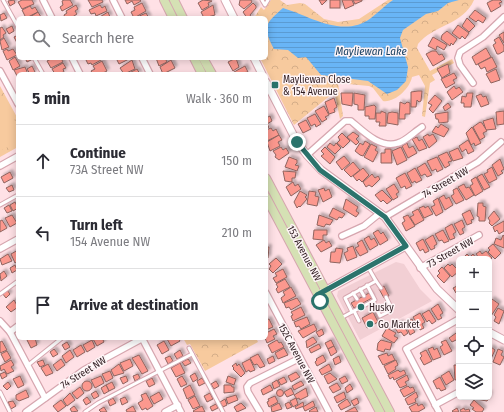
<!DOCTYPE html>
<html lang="en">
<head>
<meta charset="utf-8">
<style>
	:root { --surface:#fff; --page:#f2f2f3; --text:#2b2b33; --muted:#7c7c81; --line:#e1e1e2 }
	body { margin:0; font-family:"Fira Sans Condensed",sans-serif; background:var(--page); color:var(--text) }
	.controls { position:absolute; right:12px; bottom:12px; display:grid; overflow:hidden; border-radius:6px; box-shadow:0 2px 10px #0003 }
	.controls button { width:36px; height:36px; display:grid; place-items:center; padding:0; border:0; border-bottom:1px solid var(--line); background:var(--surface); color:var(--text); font:20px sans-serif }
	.stop { position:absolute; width:12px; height:12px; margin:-9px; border:3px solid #2b736c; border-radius:50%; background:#fff }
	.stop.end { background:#2b736c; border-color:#fff; box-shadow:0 1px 4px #0008 }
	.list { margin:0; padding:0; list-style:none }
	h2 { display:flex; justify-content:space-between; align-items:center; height:52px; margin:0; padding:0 16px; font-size:17px }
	h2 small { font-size:13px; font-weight:400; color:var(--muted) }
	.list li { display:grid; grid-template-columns:26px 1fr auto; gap:12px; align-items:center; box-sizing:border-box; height:72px; padding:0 16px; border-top:1px solid var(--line) }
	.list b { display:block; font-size:15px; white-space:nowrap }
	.list p { margin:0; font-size:13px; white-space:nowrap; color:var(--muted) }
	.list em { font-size:13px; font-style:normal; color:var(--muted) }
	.icon { flex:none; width:22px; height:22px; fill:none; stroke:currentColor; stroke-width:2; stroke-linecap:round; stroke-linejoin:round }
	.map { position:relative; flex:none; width:504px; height:412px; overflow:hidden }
	.search { position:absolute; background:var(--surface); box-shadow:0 2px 10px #0003; left:16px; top:16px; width:252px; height:44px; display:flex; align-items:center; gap:10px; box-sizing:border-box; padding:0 14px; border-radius:6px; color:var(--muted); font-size:15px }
	.panel { position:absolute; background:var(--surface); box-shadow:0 2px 10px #0003; left:16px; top:72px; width:252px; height:268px; border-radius:6px }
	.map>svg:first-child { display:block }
	.built { fill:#f2cfd4 }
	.park { fill:url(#park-crowns) }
	.pitch { fill:#f7ca9e }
	.water { fill:url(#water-rules) }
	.building { fill:#fc988e; stroke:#8f645f; filter:url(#shadow) }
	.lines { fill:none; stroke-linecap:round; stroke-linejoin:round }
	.service-casing { stroke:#d6a6af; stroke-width:5 }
	.minor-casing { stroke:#d6a6af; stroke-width:8 }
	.tertiary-casing { stroke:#d6a6af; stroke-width:9 }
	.secondary-casing { stroke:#d6a6af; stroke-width:10 }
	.service { stroke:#fff; stroke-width:3 }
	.minor { stroke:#fff; stroke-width:5.5 }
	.tertiary { stroke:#fff; stroke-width:7 }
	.secondary { stroke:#d5e1b4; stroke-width:8 }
	.route { stroke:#2b736c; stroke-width:5 }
	.poi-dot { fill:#2b736c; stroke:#fef4f6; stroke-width:1.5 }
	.labels { text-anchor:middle; stroke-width:3; stroke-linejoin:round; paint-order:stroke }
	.poi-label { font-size:10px; fill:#2d1b1f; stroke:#fef4f6; text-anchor:start }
	.street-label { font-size:10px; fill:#2d1b1f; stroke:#fef4f6 }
	.water-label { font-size:11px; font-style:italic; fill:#194162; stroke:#fef4f6 }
</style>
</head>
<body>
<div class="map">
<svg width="504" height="412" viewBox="0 0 504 412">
	<defs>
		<pattern id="park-crowns" width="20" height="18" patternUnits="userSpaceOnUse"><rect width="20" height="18" fill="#f7ca9e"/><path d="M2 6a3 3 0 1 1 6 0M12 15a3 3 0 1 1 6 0" fill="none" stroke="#d4ad88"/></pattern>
		<pattern id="water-rules" width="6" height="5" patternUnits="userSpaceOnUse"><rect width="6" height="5" fill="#69b5f6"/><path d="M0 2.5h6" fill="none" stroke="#5b9bd2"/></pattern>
		<filter id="shadow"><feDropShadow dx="2.5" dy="-2.5" stdDeviation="1" flood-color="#0004"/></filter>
	</defs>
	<rect width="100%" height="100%" fill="#ffe1e6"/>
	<polygon class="built" points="396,262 404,264 420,289 432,301 360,340 337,296 338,291"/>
	<g class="park">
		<path d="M271,0h9l7,5 13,-2 5,1 19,15 14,3 21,-3 29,-19h86c-11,25 -41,25 -56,44l-1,4 13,23 22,-12 2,4 -22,12 3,5 -5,3 -5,34 -3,-1 3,-30 -6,-11 -7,2c-2,11 -17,26 -29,24l-10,-13 -4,-2 -31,-3 5,33 -3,3 -5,-24 -3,-1 -38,31 -34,-67h6v-40h-12l7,-11 3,3z"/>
		<polygon points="0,86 18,119 18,147 0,157"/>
		<polygon points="183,338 256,338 258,342 205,371 190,344 187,345"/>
	</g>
	<polygon class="pitch" points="0,95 18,126 18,142 0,151"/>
	<path class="water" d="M393,0h66l-11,3 -10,8 -12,3 -23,16 -3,8 8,29 -2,14 -9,9 -10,4 -19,-13 -47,-6 -15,-18 -8,1 -10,-8 -14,-1c-12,-23 -9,-25 9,-41 27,8 60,31 88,10 8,-6 14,-13 22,-18z"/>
	<g class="building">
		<polygon points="14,0 15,3 10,6 8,1"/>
		<polygon points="22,0 32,0 34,4 22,9 18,2"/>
		<polygon points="64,0 70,0 73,5 62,11 60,7 63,5 62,1"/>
		<polygon points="88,0 102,0 103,2 92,7"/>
		<polygon points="125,0 140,0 141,1 134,5 132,1 127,4"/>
		<polygon points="203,0 212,1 208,3 209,6 202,10 198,3"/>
		<polygon points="240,0 251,0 252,2 244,9 239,5"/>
		<polygon points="319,0 327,0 322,5"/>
		<rect x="330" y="0" width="10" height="8"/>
		<polygon points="342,0 352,0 354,5 345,9"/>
		<polygon points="353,0 362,0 362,1 355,4"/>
		<polygon points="493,0 500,0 502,2 499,3 501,6 491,12 487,3"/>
		<polygon points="142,3 146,11 134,18 131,12 135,10 134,7"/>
		<polygon points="253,3 256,6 256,8 250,15 252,18 247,18 243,12"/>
		<polygon points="76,5 78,9 75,11 77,14 71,18 65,18 64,15 67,13 66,11"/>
		<polygon points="100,5 102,8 105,6 107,11 96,16 95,13 91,14 89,10"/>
		<polygon points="213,5 215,15 204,18 201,12"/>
		<polygon points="30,6 32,9 35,7 38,12 26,18 22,10"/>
		<polygon points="475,10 486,18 483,23 478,20 476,22 469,17"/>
		<polygon points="38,12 41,17 28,18"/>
		<polygon points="108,12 110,17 98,18"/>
		<polygon points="4,13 7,18 1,21 0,15"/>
		<polygon points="146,13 149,18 135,18"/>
		<polygon points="467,18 475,26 469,32 462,26"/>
		<polygon points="458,25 469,33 465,39 462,36 460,39 452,33"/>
		<polygon points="12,26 14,31 9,34 6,29"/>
		<polygon points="2,27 6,33 3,35 4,37 0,40 0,28"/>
		<polygon points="447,31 457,39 453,45 451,43 450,46 441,39 442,35"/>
		<polygon points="504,32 504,43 499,35"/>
		<polygon points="18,35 18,42 17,43 14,37"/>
		<polygon points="433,37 447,45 444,50 437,46 436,50 428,46"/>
		<polygon points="499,37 504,46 504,51 499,54 497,54 493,45 496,43 494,40"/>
		<polygon points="4,38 9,47 2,50 0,41"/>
		<polygon points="486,48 491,57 476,65 472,57"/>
		<polygon points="7,49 8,51 13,49 17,55 7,60 3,51"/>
		<polygon points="432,51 436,51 439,55 442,54 445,59 433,66 426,54"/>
		<polygon points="15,57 20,66 13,70 9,61"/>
		<polygon points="492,57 497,67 487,72 485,67 481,69 478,64"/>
		<polygon points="25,58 32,58 33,59 27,62"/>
		<polygon points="53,58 56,59 61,58 63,62 51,68 47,61"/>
		<polygon points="85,58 100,58 101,60 92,65 91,63 88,64"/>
		<polygon points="118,58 131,58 119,64 117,60"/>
		<polygon points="156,58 165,58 167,62 159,66"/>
		<polygon points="236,58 239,67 233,71 228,62"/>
		<polygon points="132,60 135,69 124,74 120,68"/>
		<polygon points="171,60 175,68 163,74 160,67"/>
		<polygon points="102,61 107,71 101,74 93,74 91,71 95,69 93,66"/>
		<polygon points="63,63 66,68 63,69 64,72 55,74 52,69"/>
		<polygon points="448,64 450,73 442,78 437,69"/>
		<polygon points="32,66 35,72 30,74 27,69"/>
		<polygon points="245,66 248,72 235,74 234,72"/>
		<polygon points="25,67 28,74 18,74 18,78 14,70"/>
		<polygon points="137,69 140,74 127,74"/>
		<polygon points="496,69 500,80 491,83 486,74"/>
		<polygon points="454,73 457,78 453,80 455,83 446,88 441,79"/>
		<polygon points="454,86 456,89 459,87 463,92 452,100 447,92"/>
		<polygon points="418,91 422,91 421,101 419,102 417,100 416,107 411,107 411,92"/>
		<polygon points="341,93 353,93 352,106 342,104"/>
		<polygon points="354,93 365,95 364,110 358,110 358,105 354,104"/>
		<polygon points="467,93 473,93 471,107 464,107 464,103 461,103 462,96 466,97"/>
		<polygon points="481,94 483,97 486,96 489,104 481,107 476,96"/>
		<polygon points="435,95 442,101 433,113 429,109 432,105 428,103"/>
		<polygon points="334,98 337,107 334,109 335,112 329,114 325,102"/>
		<polygon points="400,102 405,104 407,102 410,103 410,114 405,114 405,119 399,119"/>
		<polygon points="448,103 451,107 445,111 443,107"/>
		<polygon points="374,105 376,107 375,119 369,119 369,116 365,116 365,107"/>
		<polygon points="324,106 329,115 325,117 327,119 322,122 315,111"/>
		<polygon points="381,111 386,113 386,126 379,126 380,122 376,122 376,113 381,113"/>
		<polygon points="504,111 504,124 497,125 496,112"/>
		<polygon points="392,112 398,113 398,125 387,123 388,113"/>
		<polygon points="448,112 448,122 439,123 438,119 436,119 435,114"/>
		<polygon points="315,114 321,124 316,127 315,124 311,126 307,118"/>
		<polygon points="270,116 272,121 267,124 269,127 266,129 266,118"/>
		<polygon points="493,118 496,129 486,130 483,121"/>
		<polygon points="306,120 311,129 303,133 298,124"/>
		<polygon points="480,122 482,123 487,131 483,133 485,137 480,140 473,127"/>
		<polygon points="441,124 449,129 444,137 432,132 436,126 438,128"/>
		<polygon points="472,127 481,143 475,146 474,143 471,145 466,133"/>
		<polygon points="271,128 273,131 276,129 279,135 267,141 266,130"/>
		<polygon points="353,132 359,136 356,139 359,142 356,145 347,137"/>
		<polygon points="342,133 350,141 343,148 337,143 340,140 338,137"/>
		<polygon points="428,134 429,136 433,134 437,141 429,148 423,137"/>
		<polygon points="279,135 282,140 278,142 280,146 270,151 267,142"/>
		<polygon points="417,137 419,141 422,139 427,148 419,151 412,139"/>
		<polygon points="468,140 474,151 468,154 466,149 462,152 459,146"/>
		<polygon points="365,141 370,144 363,156 360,155 355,151 360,143 363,145"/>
		<polygon points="330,143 334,146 336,143 341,148 335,154 327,147"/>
		<polygon points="407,143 409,148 413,146 417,153 408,158 402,146"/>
		<polygon points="371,144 377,147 375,150 378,152 373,162 364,157"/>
		<polygon points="281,147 283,150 286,148 289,153 279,160 275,157 276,155 273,151"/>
		<polygon points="325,147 335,157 330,164 321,156 324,154 321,151"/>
		<polygon points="401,147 407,160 397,165 392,151"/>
		<polygon points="458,148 463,158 453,161 449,152"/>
		<polygon points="385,149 391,149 392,163 381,163 381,153 385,153"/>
		<polygon points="447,152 452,161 448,162 450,165 445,168 438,156"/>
		<polygon points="344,156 350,163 342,170 336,162"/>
		<polygon points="289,157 297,160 297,163 295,165 299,166 297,171 285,167"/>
		<polygon points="437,157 443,169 437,172 436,169 432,171 427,161"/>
		<polygon points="500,159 504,169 501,171 503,173 498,176 492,165"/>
		<polygon points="353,162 360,170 351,177 344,170"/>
		<polygon points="425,163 432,175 427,177 425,174 421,176 417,168"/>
		<polygon points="492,167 497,179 489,183 484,174 488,172 487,170"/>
		<polygon points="363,168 369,175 362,182 359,179 357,181 353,176"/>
		<polygon points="415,168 422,180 416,183 415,181 412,183 407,173"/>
		<polygon points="283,171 296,172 295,178 292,178 292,182 285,181"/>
		<polygon points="10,172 13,178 4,183 1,177"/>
		<polygon points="405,173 412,186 406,189 405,186 401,188 396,178"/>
		<polygon points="372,174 375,178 378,176 380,179 372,187 369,185 366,187 363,182"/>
		<polygon points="482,174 490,187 484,190 477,177"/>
		<polygon points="476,177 483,191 475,196 470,186 473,184 471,180"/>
		<polygon points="293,182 295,186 298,184 301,189 291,196 286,187"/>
		<polygon points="394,184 399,192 396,194 398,197 393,200 386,189"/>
		<polygon points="464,184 466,188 469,187 474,195 466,200 458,187"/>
		<polygon points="12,185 14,190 9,192 6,188"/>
		<polygon points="324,188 325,191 329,189 332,197 323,202 318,190"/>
		<polygon points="457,188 464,200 456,204 451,196 454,194 453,190"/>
		<polygon points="382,190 392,200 387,204 383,200 381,202 375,195"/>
		<polygon points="300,191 307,195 305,197 307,199 300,207 299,206 297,208 294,202"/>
		<polygon points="309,191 316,192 315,196 319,197 317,206 307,204"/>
		<polygon points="444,195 446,199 449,197 453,205 445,210 439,198"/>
		<polygon points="438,198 443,212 436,216 431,207 435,205 433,201"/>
		<polygon points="346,199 358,207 356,211 359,213 356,217 343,209"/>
		<polygon points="15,202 18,208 13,211 10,205"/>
		<polygon points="478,203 483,203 483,206 486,207 485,221 479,221 479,217 477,216"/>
		<polygon points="9,205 12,211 7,213 4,208"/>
		<polygon points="424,206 425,208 428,206 433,214 424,218 419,208"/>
		<polygon points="333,208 345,214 342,218 339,217 337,220 329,216"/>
		<polygon points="418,209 424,220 415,225 410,217 414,215 412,212"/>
		<polygon points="470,210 474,219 471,220 472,223 467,225 462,214"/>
		<polygon points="494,211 500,219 492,226 489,223 490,221 488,218"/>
		<polygon points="12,215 17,223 10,227 5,218"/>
		<polygon points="319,215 333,220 330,225 326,224 324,227 317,225"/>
		<polygon points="408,215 415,226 406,231 402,223 405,221 403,217"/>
		<polygon points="2,220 7,228 0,232 0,221"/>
		<polygon points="462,220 465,227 462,229 464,233 460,235 454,224"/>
		<polygon points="504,221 504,231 499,234 497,230 495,232 493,227"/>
		<polygon points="452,224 456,232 453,234 455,238 450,240 445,228"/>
		<polygon points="314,230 327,230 327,235 323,235 323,240 313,239"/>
		<polygon points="378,230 381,234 383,232 388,240 380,245 373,233"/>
		<polygon points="443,230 449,241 444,243 442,240 439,241 435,234"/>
		<polygon points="433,235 437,244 434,246 435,248 431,250 425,240"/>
		<polygon points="503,235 504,236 504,248 494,244 496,238 501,240"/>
		<polygon points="369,236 371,240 374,238 378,245 370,250 364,239"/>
		<polygon points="423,239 429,251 425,253 423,249 420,251 416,243"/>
		<polygon points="324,240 326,243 329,241 332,246 321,252 316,245"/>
		<polygon points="362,240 368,252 360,256 355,248 359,246 357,243"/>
		<polygon points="493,244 501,253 495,259 488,252 490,250 488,248"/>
		<polygon points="353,246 357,257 347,261 344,253 348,251 347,248"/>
		<polygon points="266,247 269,247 268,258 266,258"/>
		<polygon points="336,248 343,249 340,263 330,262 331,252 335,252"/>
		<polygon points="18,250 18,261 15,263 11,254"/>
		<polygon points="480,251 482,254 486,251 492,258 489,260 479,258 476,254"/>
		<polygon points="8,254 12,261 2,265 0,259"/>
		<polygon points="467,254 470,257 473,254 477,259 465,259 464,257"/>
		<polygon points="276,258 282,264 273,273 269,269 271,266 269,264"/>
		<polygon points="448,264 450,266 452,264 459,271 452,277 444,268"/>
		<polygon points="15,265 17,270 12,273 10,268"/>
		<polygon points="442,267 450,276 444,283 437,276 440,273 438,271"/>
		<polygon points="283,269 287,277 276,283 273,278 277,276 275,273"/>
		<polygon points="4,271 7,276 1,281 0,274"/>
		<polygon points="285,279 290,287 278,293 276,289 278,287 276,284"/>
		<polygon points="459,285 459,292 456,293 453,288"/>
		<polygon points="384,286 389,296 384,298 379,289"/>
		<polygon points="291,287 296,296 283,303 281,298 285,295 283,292"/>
		<polygon points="7,290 10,294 6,298 2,293"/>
		<polygon points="369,293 372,298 354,308 351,303"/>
		<polygon points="297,298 301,304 291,310 289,307 286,308 284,303"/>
		<polygon points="492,299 499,304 491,316 489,315 489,303"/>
		<polygon points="14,300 18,307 11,312 6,307"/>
		<polygon points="438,304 443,313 440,315 442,318 438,320 431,309"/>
		<polygon points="301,307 305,315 293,321 291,316 293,315 291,312"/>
		<polygon points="498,308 504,311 499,324 494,321 496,317 494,315"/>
		<polygon points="429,310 436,321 432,324 429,320 427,322 422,314"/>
		<polygon points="373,312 378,322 367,328 362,318"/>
		<polygon points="420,313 425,322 422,324 424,328 420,330 413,317"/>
		<polygon points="307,317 310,324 301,329 299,326 296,327 294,322"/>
		<polygon points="269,319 273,327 266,330 266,320"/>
		<polygon points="412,319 416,327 413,329 415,332 410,335 405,323"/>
		<polygon points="401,322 408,333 404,336 401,332 398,333 394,326"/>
		<polygon points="314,324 317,330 303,338 298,331"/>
		<polygon points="387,328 396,333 394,336 398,338 394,343 382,336"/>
		<polygon points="274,329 277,334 273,336 275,339 267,343 265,338 266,338 266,333"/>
		<polygon points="322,329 324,334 319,337 316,332"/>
		<polygon points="459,331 459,342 456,340 452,342 449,338"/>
		<polygon points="313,337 317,342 307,348 306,341"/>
		<polygon points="26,338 35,338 37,345 31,348"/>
		<polygon points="102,338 104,342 97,346 93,339"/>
		<polygon points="169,338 178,338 180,341 171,346 167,339"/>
		<polygon points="92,340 95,347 87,352 83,345"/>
		<polygon points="277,340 279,343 281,342 284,347 272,353 268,345"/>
		<polygon points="331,340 334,346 328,349 325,343"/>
		<polygon points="381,340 392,343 390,350 385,349 384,352 377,350 378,343"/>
		<polygon points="446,340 452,351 444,355 440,347 443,345 441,342"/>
		<polygon points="2,341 7,350 0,353 0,342"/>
		<polygon points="164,341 169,350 162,354 157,345"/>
		<polygon points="67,342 70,347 65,350 62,345"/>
		<polygon points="319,344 321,348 311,353 309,349"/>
		<polygon points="81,345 85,352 77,357 73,350"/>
		<polygon points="334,346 337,352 331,356 328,349"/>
		<polygon points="433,347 434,350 437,348 441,357 433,360 428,349"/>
		<polygon points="491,347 495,350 490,361 489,350"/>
		<polygon points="284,348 288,355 278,359 275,353"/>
		<polygon points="54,349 58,354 53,357 50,352"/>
		<polygon points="498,349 503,351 501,355 504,357 500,365 493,362"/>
		<polygon points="70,350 74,357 66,363 62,356"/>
		<polygon points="180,350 183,356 177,359 174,354"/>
		<polygon points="426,350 432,361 424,365 420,358 422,356 420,353"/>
		<polygon points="7,351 11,358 5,362 1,354"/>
		<polygon points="387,353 388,356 392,354 395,360 383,365 378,356"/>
		<polygon points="258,354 265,366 260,368 257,364 254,365 250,358"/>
		<polygon points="139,355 148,371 142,374 132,358"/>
		<polygon points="323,355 326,361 317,366 315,362 317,360 316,359"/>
		<polygon points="170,356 173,361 168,364 165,358"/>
		<polygon points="273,356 275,361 269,364 267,359"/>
		<polygon points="339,356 341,362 335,365 333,359"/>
		<polygon points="61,359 65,365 57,371 53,365"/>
		<polygon points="130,359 133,366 124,371 120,363"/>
		<polygon points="188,359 191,363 185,366 182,362"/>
		<polygon points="250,359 255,370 250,372 249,370 246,372 242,363"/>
		<polygon points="11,360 14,365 11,367 14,371 7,374 4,369 1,371 0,366"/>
		<polygon points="43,360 45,365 40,367 37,362"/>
		<polygon points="396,360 398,365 395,367 396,369 388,374 384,366"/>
		<polygon points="180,363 185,373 176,377 171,368"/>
		<polygon points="236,363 237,366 239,364 245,373 241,377 233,369 234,368 232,366"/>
		<polygon points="48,364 53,373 46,376 41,368"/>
		<polygon points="119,364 124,373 114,376 111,370"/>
		<polygon points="329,364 332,370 322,375 319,370"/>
		<polygon points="454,365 459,365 459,379 455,380"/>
		<polygon points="398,370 400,372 404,370 406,374 394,380 393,377 390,379 388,375"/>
		<polygon points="110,371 113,378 106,382 102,374"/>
		<polygon points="449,371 454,380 446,385 441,376"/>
		<polygon points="5,372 7,376 2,379 0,374"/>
		<polygon points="296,372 300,377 291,382 288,376"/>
		<polygon points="195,373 198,379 193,382 190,376"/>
		<polygon points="330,373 337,379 328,384 324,376"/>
		<polygon points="138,374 140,378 135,381 133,376"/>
		<polygon points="407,375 409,380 405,382 407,385 400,388 396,381"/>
		<polygon points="20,376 24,385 18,388 13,379"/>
		<polygon points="101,376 104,383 95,388 91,380"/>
		<polygon points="126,376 128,381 123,384 120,378"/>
		<polygon points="182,376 187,384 181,387 177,379"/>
		<polygon points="228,376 236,379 234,385 226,382"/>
		<polygon points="345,376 348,381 342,384 339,379"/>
		<polygon points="284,377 287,382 281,385 278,380"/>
		<polygon points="440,377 446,389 441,391 439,388 437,389 433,381"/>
		<polygon points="152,378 155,384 149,387 146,381"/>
		<polygon points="202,378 205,383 199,386 197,381"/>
		<polygon points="277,380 280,386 274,389 272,383"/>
		<polygon points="216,381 219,386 214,389 211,384"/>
		<polygon points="301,381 304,385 294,390 292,386"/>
		<circle cx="87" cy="386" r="5"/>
		<polygon points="8,382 11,386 7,390 3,386"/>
		<polygon points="112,382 115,388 109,391 106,385"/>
		<polygon points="337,383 341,389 333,393 329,387"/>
		<polygon points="350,384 353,389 347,393 345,388"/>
		<polygon points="106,385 109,391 104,394 101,388"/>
		<polygon points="190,385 195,395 187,399 183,389"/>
		<polygon points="224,385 231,385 232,387 234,387 234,392 224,393"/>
		<polygon points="270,385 273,390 263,395 261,390"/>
		<polygon points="408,386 410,388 413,387 415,391 404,397 400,390"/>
		<polygon points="80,387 84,393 77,399 72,393"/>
		<polygon points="291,388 294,394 287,397 284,392"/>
		<polygon points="306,388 308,396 300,400 299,398 297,399 294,395"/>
		<circle cx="280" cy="393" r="3.5"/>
		<polygon points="26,390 29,397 19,401 16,399 16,395"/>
		<polygon points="96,391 99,396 94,399 91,394"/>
		<polygon points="159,392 163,399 154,404 150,397"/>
		<polygon points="344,392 346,398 337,403 334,397"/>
		<polygon points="416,392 418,397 415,399 416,402 408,405 405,399"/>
		<polygon points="70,393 75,400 67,406 63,400"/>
		<polygon points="146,393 153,406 147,410 146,408 142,410 138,403 143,400 141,395"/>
		<polygon points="210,393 213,399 207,402 204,396"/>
		<polygon points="489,393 490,393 489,398 487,401 475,399 475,397 489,397"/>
		<polygon points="236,395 238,400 228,404 226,398"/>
		<polygon points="195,396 200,406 193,409 188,400"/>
		<polygon points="275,396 278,402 269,407 267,402 269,401 268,399"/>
		<polygon points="87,397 91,402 86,405 83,400"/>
		<polygon points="125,397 128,402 122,405 120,399"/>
		<polygon points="113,398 116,403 110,406 108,401"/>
		<polygon points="296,398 298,404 293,407 290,401"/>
		<polygon points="357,398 359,403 354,406 351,401"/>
		<polygon points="225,399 227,405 223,407 220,402"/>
		<polygon points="347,399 351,405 341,410 338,405"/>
		<polygon points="61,400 66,406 58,412 53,406"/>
		<polygon points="474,400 484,409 482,412 476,412 472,409 474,408 470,405"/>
		<polygon points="13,401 16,406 11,409 8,402"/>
		<polygon points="313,401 315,406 305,411 303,407"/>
		<polygon points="289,402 292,407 287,409 285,404"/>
		<polygon points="303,402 304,406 296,409 295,407"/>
		<polygon points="241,403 246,408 237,412 234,407"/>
		<polygon points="279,403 282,409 272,412 271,407"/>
		<polygon points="417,403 418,406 422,404 425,408 418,412 412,412 409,407"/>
		<polygon points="216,404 218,408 212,411 210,407"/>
		<polygon points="74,406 78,411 72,412 70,409"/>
		<polygon points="133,406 136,412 127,412 126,410"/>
		<polygon points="202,406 205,412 194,412 193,411"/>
		<polygon points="104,407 107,412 101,412 99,410"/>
		<polygon points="316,407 318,412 310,412 309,411"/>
		<polygon points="355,407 358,412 345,412"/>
		<polygon points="457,408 459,412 453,412 452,411"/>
		<polygon points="464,408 465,410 469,409 470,412 461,412 460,410"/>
	</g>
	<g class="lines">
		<g class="service-casing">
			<g id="service">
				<polyline points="3,0 18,27"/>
				<polyline points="262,0 265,5 268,0"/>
				<polyline points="34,58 43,74"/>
				<polyline points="0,205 18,195"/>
				<polyline points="376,281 381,288"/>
				<polyline points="360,289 364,296"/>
				<polyline points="353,293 357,299"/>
				<polyline points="0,294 18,281"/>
				<polyline points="373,301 380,316 390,311 391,307 386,297"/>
				<polyline points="354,311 359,321"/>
				<polyline points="352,312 375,300 367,285"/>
				<polyline points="341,318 352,312 345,298 376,281 368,267"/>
				<polyline points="189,348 223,412"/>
				<polyline points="27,366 62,338"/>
				<polyline points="0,392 10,412"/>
				<polyline points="85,412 98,403 192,354"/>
			</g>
		</g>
		<g class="minor-casing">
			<g id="minor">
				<polyline points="43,0 52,18"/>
				<polyline points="113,0 122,18"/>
				<polyline points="72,58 80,74"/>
				<polyline points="142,58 150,74"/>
				<polyline points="0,71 18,104"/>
				<polyline points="473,83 460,65 458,58 460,52 483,37 504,17"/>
				<path d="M307,155l38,-34h6c12,10 29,28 47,22 8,-2 16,-11 24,-16"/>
				<polyline points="0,166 18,156"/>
				<polyline points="385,217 478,162 501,142"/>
				<polyline points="342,236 364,226 380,213"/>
				<polyline points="0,249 18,239"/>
				<polyline points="420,268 479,235"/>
				<polyline points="266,293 329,412"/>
				<polyline points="0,321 10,332 45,398"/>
				<polyline points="10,332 18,326"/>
				<polyline points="142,338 181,412"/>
				<polyline points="435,405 459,392"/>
				<polyline points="26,412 84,370 143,338"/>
				<polyline points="165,412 178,405"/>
				<polyline points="260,412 248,392 247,387 250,383 300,358"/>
				<polyline points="439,412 406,349 459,319"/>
			</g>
		</g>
		<g class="tertiary-casing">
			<g id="tertiary">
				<polyline points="225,0 234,18"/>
				<polyline points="254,58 262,74"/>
				<polyline points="266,82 297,142 307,155 321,170 385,217 437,289 459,310"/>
				<polyline points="321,293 406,246"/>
				<polyline points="489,332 504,340"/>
			</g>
		</g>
		<g class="secondary-casing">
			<g id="secondary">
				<polyline points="164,0 173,18"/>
				<polyline points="174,0 183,18"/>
				<polyline points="194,58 202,74"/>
				<polyline points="203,58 212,74"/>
				<polyline points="266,178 390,412"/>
				<polyline points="266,197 380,412"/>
			</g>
		</g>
		<use href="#service" class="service"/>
		<use href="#minor" class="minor"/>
		<use href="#tertiary" class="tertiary"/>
		<use href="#secondary" class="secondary"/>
	</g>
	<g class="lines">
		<polyline class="route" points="297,142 320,170 385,217 406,246 317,295 320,301"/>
	</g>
	<g class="poi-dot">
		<rect x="271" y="81" width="8" height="8" rx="2"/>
		<circle cx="361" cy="307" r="4"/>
		<circle cx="370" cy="324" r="4"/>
	</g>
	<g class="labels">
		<g class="poi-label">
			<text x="283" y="83">Mayliewan Close<tspan x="283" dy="12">&amp; 154 Avenue</tspan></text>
			<text x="369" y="311">Husky</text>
			<text x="378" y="328">Go Market</text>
		</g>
		<g class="street-label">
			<text transform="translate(445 182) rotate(-30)" y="4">74 Street NW</text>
			<text transform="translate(450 252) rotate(-29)" y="4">73 Street NW</text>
			<text transform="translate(305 253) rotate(62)" y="4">153 Avenue NW</text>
			<text transform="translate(297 353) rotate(62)" y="4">152C Avenue NW</text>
			<text transform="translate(83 372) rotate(-32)" y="4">74 Street NW</text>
		</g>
		<g class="water-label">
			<text x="371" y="55">Mayliewan Lake</text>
		</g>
	</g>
</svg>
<div class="controls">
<button>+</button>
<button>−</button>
<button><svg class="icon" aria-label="locate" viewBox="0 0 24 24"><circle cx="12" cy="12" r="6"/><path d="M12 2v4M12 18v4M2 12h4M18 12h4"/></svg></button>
<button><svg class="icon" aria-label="layers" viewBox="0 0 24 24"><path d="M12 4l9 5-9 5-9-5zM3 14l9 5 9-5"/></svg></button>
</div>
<div class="stop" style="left:320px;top:301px"></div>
<div class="stop end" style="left:297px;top:142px"></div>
<div class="search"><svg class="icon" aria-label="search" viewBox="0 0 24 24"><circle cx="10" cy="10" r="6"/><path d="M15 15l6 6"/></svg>Search here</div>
<section class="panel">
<h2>5 min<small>Walk · 360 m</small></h2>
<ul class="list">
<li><svg class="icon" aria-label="ahead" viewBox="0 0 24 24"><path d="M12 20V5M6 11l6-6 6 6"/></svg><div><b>Continue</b><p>73A Street NW</p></div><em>150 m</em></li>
<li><svg class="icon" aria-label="left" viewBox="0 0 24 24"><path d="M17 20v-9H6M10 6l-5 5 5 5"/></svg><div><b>Turn left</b><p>154 Avenue NW</p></div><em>210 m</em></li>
<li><svg class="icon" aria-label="arrive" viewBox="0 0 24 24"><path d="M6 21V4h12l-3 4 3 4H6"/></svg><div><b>Arrive at destination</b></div></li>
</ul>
</section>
</div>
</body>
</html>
